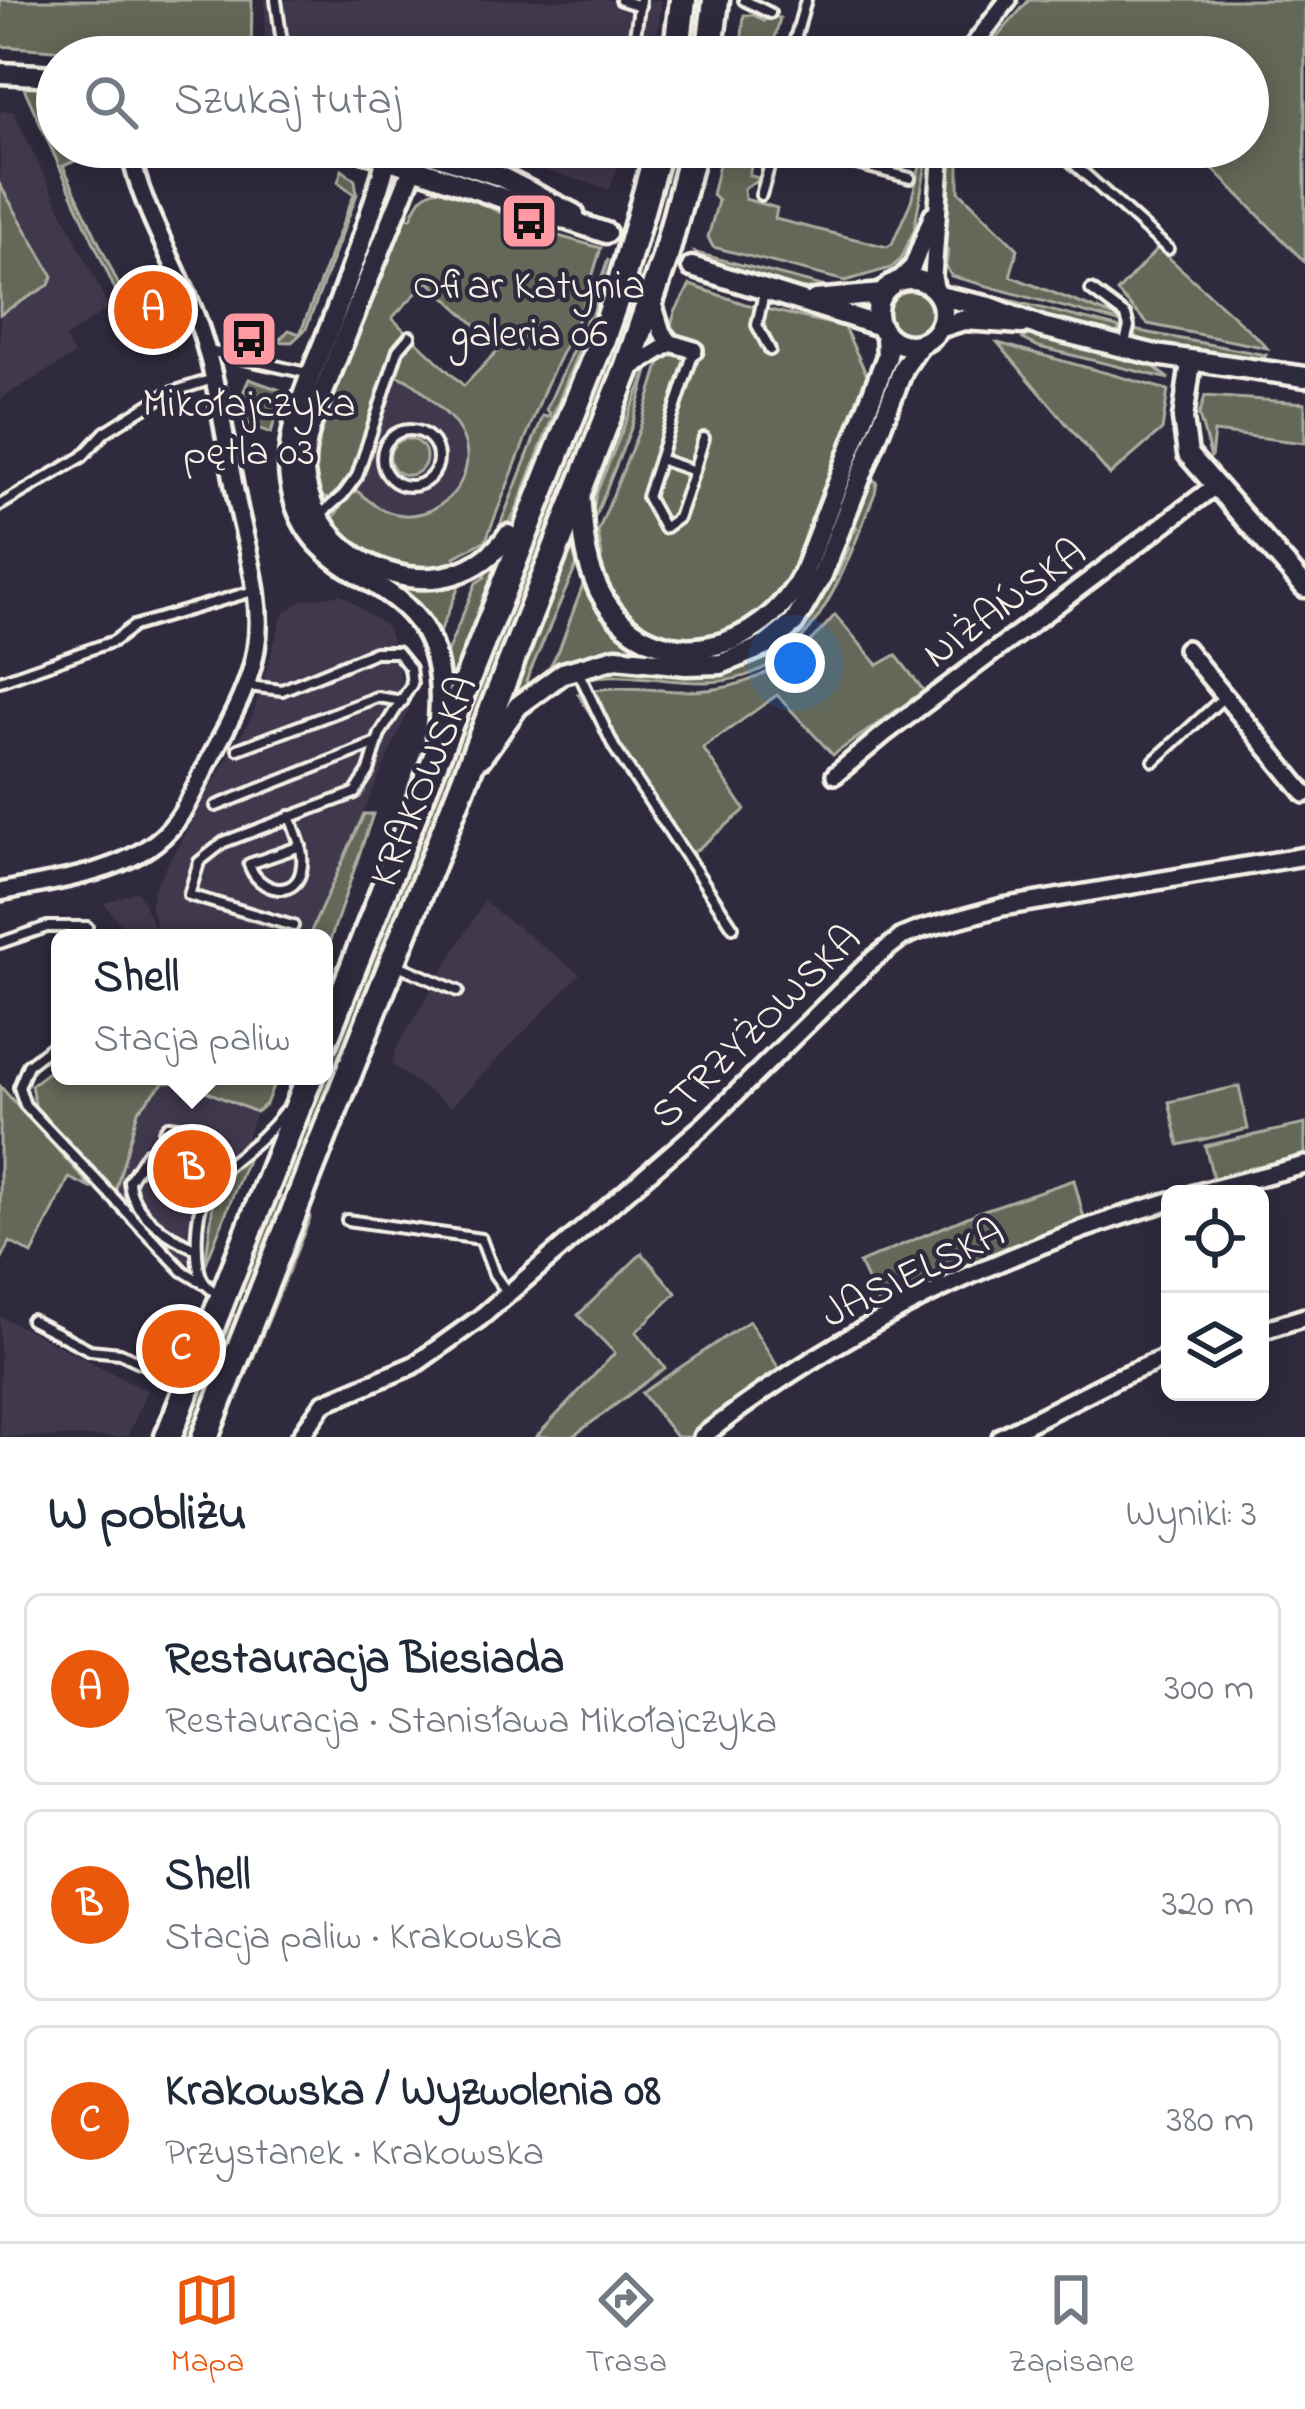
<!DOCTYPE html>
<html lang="pl">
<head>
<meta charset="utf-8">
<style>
	:root { --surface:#fff; --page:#f6f6f7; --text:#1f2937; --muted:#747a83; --line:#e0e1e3; --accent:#ea580c }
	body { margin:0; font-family:"Indie Flower",sans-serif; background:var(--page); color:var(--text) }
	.controls { position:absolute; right:36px; bottom:36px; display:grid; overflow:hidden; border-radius:18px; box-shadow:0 6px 30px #0003 }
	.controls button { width:108px; height:108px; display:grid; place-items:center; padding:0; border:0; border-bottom:3px solid var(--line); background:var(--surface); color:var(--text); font:60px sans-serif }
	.you { position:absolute; left:795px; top:663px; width:42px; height:42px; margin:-30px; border:9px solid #fff; border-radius:50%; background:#1a73e8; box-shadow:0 0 0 18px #1a73e833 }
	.badge { display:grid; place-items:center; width:78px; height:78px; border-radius:50%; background:var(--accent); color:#fff; font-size:39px; font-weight:700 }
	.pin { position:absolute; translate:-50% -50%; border:6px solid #fff; box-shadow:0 3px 12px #0006 }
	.popup { position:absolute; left:51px; top:929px; width:282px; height:156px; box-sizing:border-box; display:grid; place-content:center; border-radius:18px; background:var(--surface); filter:drop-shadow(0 3px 9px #0005); font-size:39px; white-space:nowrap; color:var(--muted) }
	.popup b { font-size:45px; color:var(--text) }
	.popup::after { content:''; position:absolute; left:50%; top:100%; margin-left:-24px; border:24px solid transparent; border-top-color:var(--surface) }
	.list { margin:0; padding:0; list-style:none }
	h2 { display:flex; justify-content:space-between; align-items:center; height:156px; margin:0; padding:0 48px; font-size:51px }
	h2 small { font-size:39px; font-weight:400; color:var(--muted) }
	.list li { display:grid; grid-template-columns:78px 1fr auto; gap:36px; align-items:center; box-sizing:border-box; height:192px; margin:0 24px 24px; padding:0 24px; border:3px solid var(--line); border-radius:18px }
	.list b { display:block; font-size:45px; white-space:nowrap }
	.list p { margin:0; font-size:39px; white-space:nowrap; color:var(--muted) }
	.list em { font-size:39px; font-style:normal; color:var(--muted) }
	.icon { flex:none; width:66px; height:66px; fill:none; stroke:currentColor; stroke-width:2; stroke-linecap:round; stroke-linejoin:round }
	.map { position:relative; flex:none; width:1305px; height:1437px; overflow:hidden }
	.search { position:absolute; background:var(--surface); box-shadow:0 6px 30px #0003; left:36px; right:36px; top:36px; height:132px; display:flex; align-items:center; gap:30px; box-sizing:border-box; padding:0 42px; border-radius:66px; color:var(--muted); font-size:45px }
	.sheet { height:804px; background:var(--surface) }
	nav { display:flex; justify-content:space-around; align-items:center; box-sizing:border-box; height:168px; border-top:3px solid var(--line); background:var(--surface); font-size:33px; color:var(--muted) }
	nav a { display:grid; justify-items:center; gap:6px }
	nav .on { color:var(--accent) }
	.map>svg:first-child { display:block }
	.built { fill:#41394e }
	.green { fill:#636759; stroke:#acaca0; stroke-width:3 }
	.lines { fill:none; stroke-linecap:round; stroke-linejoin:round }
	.tertiary-tunnel { stroke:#4d4857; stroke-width:18; stroke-dasharray:18 9; stroke-linecap:butt }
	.service-casing { stroke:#f4f1e8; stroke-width:16 }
	.minor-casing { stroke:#f4f1e8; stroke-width:24 }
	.tertiary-casing { stroke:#f4f1e8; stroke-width:27 }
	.primary-casing { stroke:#f4f1e8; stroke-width:33 }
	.service { stroke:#2f2a3d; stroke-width:8 }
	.minor { stroke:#2f2a3d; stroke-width:15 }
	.tertiary { stroke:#2f2a3d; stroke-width:18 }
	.primary { stroke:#2f2a3d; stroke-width:24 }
	.labels { text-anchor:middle; stroke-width:9; stroke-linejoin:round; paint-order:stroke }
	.poi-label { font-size:42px; fill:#f4f1e8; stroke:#2f2a3d }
	.street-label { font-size:42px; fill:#f4f1e8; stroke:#2f2a3d }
</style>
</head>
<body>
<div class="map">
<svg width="1305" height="1437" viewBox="0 0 1305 1437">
	<rect width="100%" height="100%" fill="#2f2a3d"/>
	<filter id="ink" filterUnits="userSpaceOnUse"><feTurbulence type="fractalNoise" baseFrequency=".00833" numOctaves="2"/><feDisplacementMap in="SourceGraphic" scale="24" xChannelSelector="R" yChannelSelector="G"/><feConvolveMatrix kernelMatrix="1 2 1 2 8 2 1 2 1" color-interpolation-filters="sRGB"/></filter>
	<g filter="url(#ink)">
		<g class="built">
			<polygon points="265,0 661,0 661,6 654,57 264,57"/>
			<polygon points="0,111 13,111 109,308 65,338 74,355 0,399"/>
			<polygon points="464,147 624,147 610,189"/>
			<polygon points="393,374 411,380 456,423 465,445 465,473 459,485 449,498 419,514 398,515 379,509 353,488"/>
			<polygon points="341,594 388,628 409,709 308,938 162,938 150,908 154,888 253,714 283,614 302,600"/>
			<polygon points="138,891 159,938 104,938 121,925 104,903"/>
			<polygon points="484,902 580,974 451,1107 392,1065 396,1049"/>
			<polygon points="163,1082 184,1082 256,1112 203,1258 182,1262 115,1192 138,1111"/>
			<polygon points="0,1316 148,1391 127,1437 0,1437"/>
		</g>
		<g class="green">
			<polygon points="0,0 252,0 251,57 149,57 0,46"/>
			<polygon points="1029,0 1305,0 1305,262 1191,147 1248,147 1248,57 980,57"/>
			<polygon points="744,15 754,15 764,21 768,15 780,18 770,57 740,57"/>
			<polygon points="23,86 57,88 57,147 108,147 63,166 128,305 123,307"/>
			<polygon points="723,147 756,147 749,175 761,179 744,188 745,199 777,208 775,219 887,247 892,244 911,201 923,155 929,148 914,230 901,259 891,268 845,281 713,247 708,237 718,201 712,195"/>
			<polygon points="949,147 959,147 959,191 1018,249 1010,276 1123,320 1122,323 951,276 946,266 948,250 942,249"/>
			<polygon points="342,170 355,180 357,194 306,329 292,342 266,341 268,336 280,339 289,330 300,334 354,194 338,182"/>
			<polygon points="0,185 53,276 49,285 0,314"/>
			<path d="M448,188l89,42 64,18 -19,62 -36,76 -60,154 -31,17 2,5c-48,20 -93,-6 -125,-42l21,-32c13,10 24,21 39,25 41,12 85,-28 73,-70 -6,-19 -19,-30 -34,-44 -12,-12 -21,-19 -38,-25 5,-15 10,-25 21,-35l50,47 36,-38 -72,-67 -36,37 14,14c-38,43 -29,137 -77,167l-14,-4 -5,-48 93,-231 8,2c8,-20 14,-29 37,-30z"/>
			<polygon points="1158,248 1262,342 1267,348 1148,324 1117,292"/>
			<path d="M696,253l142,37 2,2c-42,-3 -114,-10 -144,-39z"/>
			<polygon points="608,259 596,306 515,513 491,548 543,416 548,417 550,413 546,410 592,307"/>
			<polygon points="634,277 647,282 624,349 291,1190 278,1185 324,1076"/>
			<path d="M690,285l55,19 99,23 23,48 -5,12 6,3c-20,50 -63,195 -103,224 -21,17 -50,26 -77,26 -51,0 -72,-35 -92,-76l6,-8 -4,-24 42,-104 35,-116z"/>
			<circle cx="910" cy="313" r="23"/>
			<polygon points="985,294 1121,328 1114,336 984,300"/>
			<polygon points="1134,330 1266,355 1259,364 1138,343"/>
			<polygon points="1030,334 1150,363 1169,379 1039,347 1023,339"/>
			<polygon points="998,343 1168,390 1162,430 1110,475"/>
			<polygon points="651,361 632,426 589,532 596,494"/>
			<polygon points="249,379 283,391 271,433 227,416 224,401 236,405 234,412 245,417 253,400 242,395"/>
			<polygon points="1205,396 1305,403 1305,443 1214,432 1211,458 1199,415"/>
			<circle cx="408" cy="457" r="18"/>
			<path d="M871,479l6,3 -2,11c-33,80 -63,189 -170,189 -41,1 -80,-12 -119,-3l2,-9 24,-4 80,6 114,-54 22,-40 9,-3 12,-27 -3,-4 11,-16 -5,-8z"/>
			<polygon points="574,534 581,555 526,681 531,687 505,711"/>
			<polygon points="505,550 447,696 446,697 443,662 476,583 485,577 481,569"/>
			<polygon points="355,563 463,577 436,641"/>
			<path d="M813,565l5,2 -20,39 -27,28 -51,23h-48l-128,20 15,-27 28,-76 41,60c25,4 80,18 103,15 42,-5 68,-50 82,-84z"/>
			<path d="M835,615l43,50 18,-10 28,36 -91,64 -56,-60 -74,53 42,62 -63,52 -104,-168c37,-11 66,-4 103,-3 67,2 112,-27 154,-76z"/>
			<polygon points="364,814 373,814 324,958 324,938 308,938"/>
			<polygon points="60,1063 60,1076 277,1076 266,1104 256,1112 184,1082 163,1083 138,1111 115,1192 36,1109 31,1085"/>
			<polygon points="0,1086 93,1189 69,1178 32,1254 10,1242 0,1262"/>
			<polygon points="1239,1086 1248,1129 1179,1145 1169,1102"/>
			<polygon points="1305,1124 1305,1162 1215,1185 1205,1146"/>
			<polygon points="249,1155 205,1266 213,1204 233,1167"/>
			<polygon points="1074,1180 1086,1226 883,1314 859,1263 984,1210"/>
			<polygon points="274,1194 287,1200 253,1288 244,1291 239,1287"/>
			<polygon points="305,1207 310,1218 232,1410 237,1381"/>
			<polygon points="642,1253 676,1293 636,1332 665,1368 572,1437 536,1437 615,1353 578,1315"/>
			<polygon points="231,1312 239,1320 194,1437 179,1437 226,1315"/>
			<polygon points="749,1321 783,1375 696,1437 676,1437 642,1393"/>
		</g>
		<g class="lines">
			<polyline class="tertiary-tunnel" points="606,233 692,267"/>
			<g class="service-casing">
				<g id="service">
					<polyline points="276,0 284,57"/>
					<polyline points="621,0 640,6"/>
					<polyline points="744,0 770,13"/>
					<polyline points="632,57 640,0"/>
					<polyline points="790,57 806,0"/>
					<polyline points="792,147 910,178"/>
					<polyline points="1055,147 1168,249"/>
					<polyline points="761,195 775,147"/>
					<polyline points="1091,290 1126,316 1129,327 1124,346"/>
					<polyline points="764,293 757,325 770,350"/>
					<polyline points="209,351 311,374"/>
					<circle cx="410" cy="458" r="28"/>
					<polyline points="659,459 694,471 678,518 664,528 647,497 694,351"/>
					<polyline points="694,471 704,438"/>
					<polyline points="0,505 82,457 105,432 166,394 213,379"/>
					<polyline points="319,516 343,495 357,476 398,350 410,336"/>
					<polyline points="577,669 614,747 733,927"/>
					<polyline points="0,681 114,641 134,626 253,591"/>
					<polyline points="248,686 282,690 375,652 397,652 410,668 412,684 380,734 369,771 355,793 224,842 199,862 189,895 293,926"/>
					<polyline points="238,749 377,697 403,701"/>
					<polyline points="1154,761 1224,697"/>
					<polyline points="216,806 377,743"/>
					<path d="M290,816c5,16 14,33 12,49 -3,37 -45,27 -53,-1l52,-18"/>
					<polyline points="0,943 47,927 87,927"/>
					<polyline points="398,965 458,991"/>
					<polyline points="60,1040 28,1065 19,1087 25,1105 183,1271 203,1283"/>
					<polyline points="182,1130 156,1164 200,1198"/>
					<polyline points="164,1131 168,1126 178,1127 227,1163"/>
					<path d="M147,1153l-18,28c1,32 41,57 68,68"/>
					<polyline points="347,1220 481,1239 494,1274 507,1292"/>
					<path d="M217,1293c-16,-8 -19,-21 -20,-39 -5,-92 42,-82 87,-142"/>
					<polyline points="31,1320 90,1350 120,1353 187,1384"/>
				</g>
			</g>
			<g class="minor-casing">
				<g id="minor">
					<polyline points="965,57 1008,0"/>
					<polyline points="899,280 913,266 933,214"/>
					<polyline points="936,291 933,277 942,147"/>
					<polyline points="653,303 662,332 671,343"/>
					<polyline points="628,370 671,343 694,350"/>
					<polyline points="1186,649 1305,794"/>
					<polyline points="835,775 884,734 1215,486"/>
					<path d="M0,892c51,-11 114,-17 156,-50 25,-19 36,-48 50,-75 19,-38 43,-76 50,-118 9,-49 -11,-105 -20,-153 -12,-60 -19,-122 -40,-179 -22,-58 -55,-108 -67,-170"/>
					<polyline points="1194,1194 1305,1165"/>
					<polyline points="1260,1331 1305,1317"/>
					<polyline points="300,1437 324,1403 414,1365 480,1318 704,1125 871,961 902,937 922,929 1002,907 1305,856"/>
					<path d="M702,1437c138,-108 300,-187 468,-236"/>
					<polyline points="1001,1437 1117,1378 1170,1356"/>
				</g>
			</g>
			<g class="tertiary-casing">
				<g id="tertiary">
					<polyline points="0,73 57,76"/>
					<polyline points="352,147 606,233"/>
					<path d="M405,147l-18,11c-15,56 -35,110 -55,164 -18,48 -49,106 -42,158 18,131 173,70 147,257"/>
					<path d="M408,147l6,19 -100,249c-7,20 -13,42 -9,64 15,94 145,138 203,56"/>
					<polyline points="412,147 499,176 574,214"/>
					<polyline points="692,267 880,326"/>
					<circle cx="910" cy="312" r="33"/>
					<polyline points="939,296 990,307 1042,327 1156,355 1305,377"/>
					<polyline points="815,300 882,294"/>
					<polyline points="939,328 964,320 1022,324"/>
					<polyline points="1191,362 1183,419 1188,454 1305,587"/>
					<path d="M580,492c3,38 4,76 25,109 53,81 160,49 198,-27l84,-218 -1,-21"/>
					<polyline points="481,758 518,706 563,673 616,658 686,665 721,664 767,645 794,623 822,575 904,367 920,344"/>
				</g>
			</g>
			<g class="primary-casing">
				<g id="primary">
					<polyline points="676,57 683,0"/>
					<polyline points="709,57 716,0"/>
					<polyline points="324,1041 601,342 619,290 659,147"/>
					<polyline points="168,1437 310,1076"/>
					<polyline points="205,1437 626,371 664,261 694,147"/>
				</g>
			</g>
			<use href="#service" class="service"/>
			<use href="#minor" class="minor"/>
			<use href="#tertiary" class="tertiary"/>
			<use href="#primary" class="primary"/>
		</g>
	</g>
	<defs>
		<g id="bus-square" transform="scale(3)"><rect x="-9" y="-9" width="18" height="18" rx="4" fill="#ff9aa2" stroke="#2f2a3d"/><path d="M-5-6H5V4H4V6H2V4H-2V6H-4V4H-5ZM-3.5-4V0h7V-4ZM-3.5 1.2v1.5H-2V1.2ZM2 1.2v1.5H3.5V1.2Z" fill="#111"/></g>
	</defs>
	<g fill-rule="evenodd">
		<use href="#bus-square" x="529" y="221"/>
		<use href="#bus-square" x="249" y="339"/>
	</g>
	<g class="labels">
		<g class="poi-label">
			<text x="529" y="298">Ofiar Katynia<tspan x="529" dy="48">galeria 06</tspan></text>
			<text x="249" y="416">Mikołajczyka<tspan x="249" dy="48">pętla 03</tspan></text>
		</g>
		<g class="street-label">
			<text transform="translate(1003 601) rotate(-36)" y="15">NIŻAŃSKA</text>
			<text transform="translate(421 780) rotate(-68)" y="15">KRAKOWSKA</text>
			<text transform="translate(754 1025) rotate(-44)" y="15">STRZYŻOWSKA</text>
			<text transform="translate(912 1271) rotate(-26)" y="15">JASIELSKA</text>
		</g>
	</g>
</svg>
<div class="controls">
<button><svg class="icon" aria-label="locate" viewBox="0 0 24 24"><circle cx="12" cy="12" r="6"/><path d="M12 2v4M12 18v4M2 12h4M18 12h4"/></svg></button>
<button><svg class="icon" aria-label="layers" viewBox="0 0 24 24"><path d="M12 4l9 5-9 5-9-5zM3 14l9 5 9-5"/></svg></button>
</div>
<div class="you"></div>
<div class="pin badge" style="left:153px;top:310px">A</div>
<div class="pin badge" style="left:192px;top:1169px">B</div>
<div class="popup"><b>Shell</b>Stacja paliw</div>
<div class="pin badge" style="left:181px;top:1349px">C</div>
<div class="search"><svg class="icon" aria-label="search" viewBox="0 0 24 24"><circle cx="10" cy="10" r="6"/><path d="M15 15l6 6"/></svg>Szukaj tutaj</div>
</div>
<section class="sheet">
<h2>W pobliżu<small>Wyniki: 3</small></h2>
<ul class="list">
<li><span class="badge">A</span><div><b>Restauracja Biesiada</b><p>Restauracja · Stanisława Mikołajczyka</p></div><em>300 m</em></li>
<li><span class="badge">B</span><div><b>Shell</b><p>Stacja paliw · Krakowska</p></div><em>320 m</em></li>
<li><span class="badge">C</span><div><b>Krakowska / Wyzwolenia 08</b><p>Przystanek · Krakowska</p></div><em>380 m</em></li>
</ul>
</section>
<nav>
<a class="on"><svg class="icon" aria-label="map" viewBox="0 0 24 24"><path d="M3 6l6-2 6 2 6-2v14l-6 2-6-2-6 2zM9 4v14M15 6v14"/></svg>Mapa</a>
<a><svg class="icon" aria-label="directions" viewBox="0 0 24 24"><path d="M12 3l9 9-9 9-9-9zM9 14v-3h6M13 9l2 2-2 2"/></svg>Trasa</a>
<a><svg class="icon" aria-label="saved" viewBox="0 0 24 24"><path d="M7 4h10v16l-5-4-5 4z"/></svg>Zapisane</a>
</nav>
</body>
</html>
